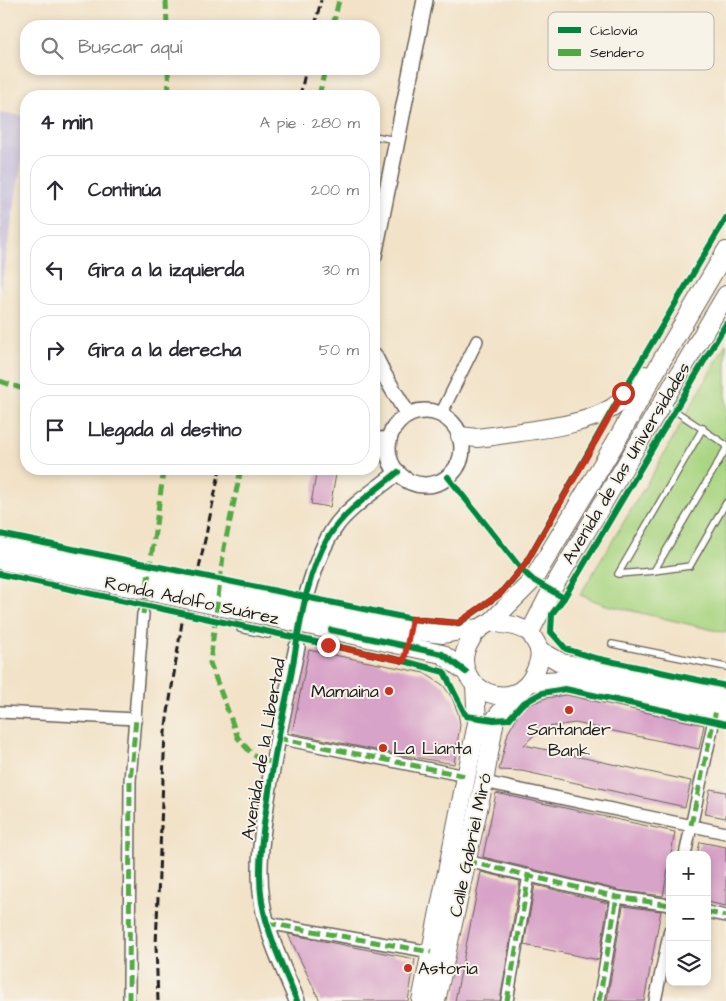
<!DOCTYPE html>
<html lang="es">
<head>
<meta charset="utf-8">
<style>
	:root { --surface:#fff; --page:#f2f2f3; --text:#2b2b33; --muted:#7c7c81; --line:#e1e1e2 }
	body { margin:0; font-family:"Architects Daughter",sans-serif; background:var(--page); color:var(--text) }
	.controls { position:absolute; right:15px; bottom:15px; display:grid; overflow:hidden; border-radius:10px; box-shadow:0 2px 8px #0003 }
	.controls button { width:45px; height:45px; display:grid; place-items:center; padding:0; border:0; border-bottom:1px solid var(--line); background:var(--surface); color:var(--text); font:25px sans-serif }
	.stop { position:absolute; width:15px; height:15px; margin:-11px; border:4px solid #c8321e; border-radius:50%; background:#fff }
	.stop.end { background:#c8321e; border-color:#fff; box-shadow:0 1px 5px #0008 }
	.list { margin:0; padding:0; list-style:none }
	h2 { display:flex; justify-content:space-between; align-items:center; height:65px; margin:0; padding:0 20px; font-size:21px }
	h2 small { font-size:16px; font-weight:400; color:var(--muted) }
	.list li { display:grid; grid-template-columns:32px 1fr auto; gap:15px; align-items:center; box-sizing:border-box; height:70px; margin:0 10px 10px; padding:0 10px; border:1px solid var(--line); border-radius:20px }
	.list b { display:block; font-size:19px; white-space:nowrap }
	.list em { font-size:16px; font-style:normal; color:var(--muted) }
	.icon { flex:none; width:28px; height:28px; fill:none; stroke:currentColor; stroke-width:2; stroke-linecap:round; stroke-linejoin:round }
	.map { position:relative; flex:none; width:726px; height:1001px; overflow:hidden }
	.search { position:absolute; background:var(--surface); box-shadow:0 2px 8px #0003; left:20px; top:20px; width:360px; height:55px; display:flex; align-items:center; gap:12px; box-sizing:border-box; padding:0 18px; border-radius:20px; color:var(--muted); font-size:19px }
	.panel { position:absolute; background:var(--surface); box-shadow:0 2px 8px #0003; left:20px; top:90px; width:360px; height:385px; border-radius:20px }
	.map>svg:first-child { display:block }
	.industrial { fill:#c6c0da }
	.green { fill:#aad683; stroke:#637950 }
	.building { fill:#d8a3c8 }
	.lines { fill:none; stroke-linecap:round; stroke-linejoin:round }
	.secondary-tunnel { stroke:#c7baa5; stroke-width:15; stroke-dasharray:15 8; stroke-linecap:butt }
	.lane-casing { stroke:#676158; stroke-width:8 }
	.street-casing { stroke:#676158; stroke-width:14 }
	.secondary-casing { stroke:#676158; stroke-width:18 }
	.primary-casing { stroke:#676158; stroke-width:20 }
	.lane { stroke:#fff; stroke-width:5.5 }
	.street { stroke:#fff; stroke-width:11 }
	.secondary { stroke:#fff; stroke-width:15 }
	.primary { stroke:#fff; stroke-width:18 }
	.rail { stroke:#1c1c1c; stroke-width:3; stroke-dasharray:8 4; stroke-linecap:butt }
	.primary-bridge-casing { stroke:#676158; stroke-width:20; stroke-linecap:butt }
	.primary-bridge { stroke:#fff; stroke-width:18 }
	.quiet { stroke:#52a943; stroke-width:5; stroke-dasharray:10 5; stroke-linecap:butt }
	.cycleway-casing { stroke:#f7f3e8; stroke-width:9 }
	.cycleway { stroke:#00873e; stroke-width:6 }
	.route { stroke:#c8321e; stroke-width:6 }
	.poi-dot { fill:#c8321e; stroke:#f7f3e8; stroke-width:2 }
	.labels { text-anchor:middle; stroke-width:4; stroke-linejoin:round; paint-order:stroke }
	.street-label { font-size:18px; fill:#1c1c1c; stroke:#f7f3e8 }
	.poi-label { font-size:18px; fill:#1c1c1c; stroke:#f7f3e8; text-anchor:start }
	.key { fill:#f7f3e8; stroke:#b5b2ab; stroke-width:1 }
	.key-label { font-size:14px; fill:#1c1c1c }
</style>
</head>
<body>
<div class="map">
<svg width="726" height="1001" viewBox="0 0 726 1001">
	<rect width="100%" height="100%" fill="#f7f3e8"/>
	<filter id="ink" filterUnits="userSpaceOnUse"><feTurbulence type="fractalNoise" baseFrequency=".02" numOctaves="2"/><feDisplacementMap in="SourceGraphic" scale="10" xChannelSelector="R" yChannelSelector="G"/><feConvolveMatrix kernelMatrix="1 2 1 2 8 2 1 2 1" color-interpolation-filters="sRGB"/></filter>
	<filter id="wash" filterUnits="userSpaceOnUse"><feTurbulence type="fractalNoise" baseFrequency=".0096" numOctaves="4" result="noise"/><feDisplacementMap in="SourceGraphic" scale="20" xChannelSelector="R" yChannelSelector="G"/><feGaussianBlur stdDeviation="1.12" result="paint"/><feColorMatrix in="noise" values="0 0 0 0 0 0 0 0 0 0 0 0 0 0 0 0 0 1.4 0 .05"/><feComposite in="paint" operator="in"/></filter>
	<g filter="url(#wash)">
		<rect width="100%" height="100%" fill="#f2e2c7"/>
		<polygon class="industrial" points="0,113 26,116 26,135 0,292"/>
		<polygon class="green" points="726,344 726,633 603,604 580,595 656,468"/>
		<g id="blocks">
			<g class="building">
				<polygon points="317,469 337,469 330,507 311,504"/>
				<polygon points="309,650 424,673 443,685 452,698 458,713 460,725 454,764 385,752 292,733"/>
				<polygon points="566,695 704,725 699,749 575,723 541,728 524,745 691,781 685,807 522,771 499,770 508,733 522,708 546,698"/>
				<polygon points="710,789 726,792 726,818 705,814"/>
				<polygon points="496,793 675,832 663,896 618,890 483,857"/>
				<polygon points="700,842 726,847 726,906 707,902 707,855 697,855"/>
				<polygon points="481,872 520,881 500,1001 455,1001"/>
				<polygon points="535,885 608,903 599,960 524,945"/>
				<polygon points="623,906 661,911 644,1001 607,1001"/>
				<polygon points="288,934 415,959 408,1001 320,1001"/>
			</g>
		</g>
	</g>
	<g filter="url(#ink)">
		<use href="#blocks" fill-opacity="0" stroke="#676158" stroke-width="1"/>
		<g class="lines">
			<polyline class="secondary-tunnel" points="297,647 303,614"/>
			<g class="lane-casing">
				<g id="lane">
					<polyline points="374,136 396,140"/>
					<polyline points="665,404 726,445"/>
					<polyline points="703,428 618,574 654,571 690,566 726,503"/>
					<polyline points="654,571 726,449"/>
					<polyline points="240,629 268,635"/>
					<polyline points="612,644 726,667"/>
				</g>
			</g>
			<g class="street-casing">
				<g id="street">
					<polyline points="441,414 477,341"/>
					<polyline points="374,437 390,439"/>
					<polyline points="0,712 136,719"/>
					<polyline points="278,738 466,776"/>
					<polyline points="484,782 726,833"/>
					<polyline points="685,855 716,710"/>
					<polyline points="467,861 617,897 670,905"/>
					<polyline points="707,912 726,916"/>
					<polyline points="267,923 431,952"/>
					<polyline points="129,1001 130,781 143,614"/>
					<polyline points="507,1001 529,875"/>
					<polyline points="599,1001 617,897"/>
					<polyline points="655,1001 670,930"/>
				</g>
			</g>
			<g class="secondary-casing">
				<g id="secondary">
					<polyline points="374,256 425,0"/>
					<polyline points="374,355 383,373 408,415"/>
					<circle cx="425" cy="448" r="37"/>
					<path d="M308,591c7,-24 15,-48 30,-68 16,-20 40,-34 60,-51"/>
					<path d="M297,647c-11,51 -22,101 -30,152 -5,35 -10,68 -5,102 5,35 22,68 35,100"/>
				</g>
			</g>
			<g class="primary-casing">
				<g id="primary">
					<path d="M460,436l17,2 16,-2c36,-6 89,-9 119,-28 14,-9 22,-22 33,-33"/>
					<polyline points="0,546 128,571"/>
					<polyline points="0,560 124,586"/>
					<polyline points="334,615 409,630 443,634 478,628"/>
					<polyline points="491,622 533,580 614,445 662,360 726,251"/>
					<path d="M491,622l24,4 15,6c2,5 7,11 9,17 2,7 -1,16 -4,23 -19,46 -83,17 -69,-23 6,-13 11,-21 25,-27z"/>
					<polyline points="331,630 442,654 466,672"/>
					<polyline points="530,632 551,591 726,295"/>
					<polyline points="539,650 562,663 726,698"/>
					<polyline points="531,682 561,680 581,682 726,712"/>
					<polyline points="421,1001 477,723 475,686"/>
					<polyline points="436,1001 484,782 495,719 515,694"/>
				</g>
			</g>
			<use href="#lane" class="lane"/>
			<use href="#street" class="street"/>
			<use href="#secondary" class="secondary"/>
			<use href="#primary" class="primary"/>
			<g class="rail">
				<polyline points="315,26 321,0"/>
				<polyline points="300,96 306,69"/>
				<polyline points="199,568 220,469"/>
				<polyline points="158,1001 156,945 165,732 182,622"/>
			</g>
			<g class="primary-bridge-casing">
				<g id="primary-bridge">
					<polyline points="128,571 334,615"/>
					<polyline points="124,586 331,630"/>
				</g>
			</g>
			<use href="#primary-bridge" class="primary-bridge"/>
			<g class="quiet">
				<polyline points="166,0 167,26"/>
				<polyline points="333,26 339,0"/>
				<polyline points="168,69 169,96"/>
				<polyline points="319,96 325,69"/>
				<polyline points="0,381 26,390"/>
				<polyline points="241,469 224,548 210,663 238,738 252,754 266,761 273,762"/>
				<polyline points="143,614 164,469"/>
				<polyline points="278,738 466,776"/>
				<polyline points="691,825 716,710"/>
				<polyline points="467,861 617,897 670,905"/>
				<polyline points="707,912 726,916"/>
				<polyline points="267,923 431,952"/>
				<polyline points="129,1001 130,781 136,719"/>
				<polyline points="507,1001 529,875"/>
				<polyline points="599,1001 617,897"/>
			</g>
			<g class="cycleway-casing">
				<g id="cycleway">
					<polyline points="726,324 564,598 552,614 551,632 566,649 595,658 726,686"/>
					<polyline points="448,477 522,570 533,580 564,598"/>
					<polyline points="0,534 412,619 459,623 500,594 526,563 614,407 726,218"/>
					<polyline points="0,574 404,661 444,672 466,716 494,720 509,719 522,704 542,693 565,689 726,724"/>
					<polyline points="331,630 442,654 466,672"/>
					<path d="M297,1001c-13,-32 -29,-65 -35,-99 -5,-33 0,-65 5,-98 6,-41 14,-82 23,-123 9,-47 14,-103 39,-145 17,-27 45,-44 69,-64"/>
				</g>
			</g>
			<use href="#cycleway" class="cycleway"/>
		</g>
	</g>
	<g class="lines" filter="url(#ink)">
		<polyline class="route" points="328,645 404,661 412,619 458,623 500,594 526,563 623,393"/>
	</g>
	<g class="poi-dot">
		<circle cx="389" cy="691" r="5"/>
		<circle cx="569" cy="710" r="5"/>
		<circle cx="383" cy="748" r="5"/>
		<circle cx="408" cy="968" r="5"/>
	</g>
	<g class="labels">
		<g class="street-label">
			<text transform="translate(626 463) rotate(-59)" y="6">Avenida de las Universidades</text>
			<text transform="translate(192 600) rotate(12)" y="6">Ronda Adolfo Suárez</text>
			<text transform="translate(263 749) rotate(-80)" y="6">Avenida de la Libertad</text>
			<text transform="translate(470 845) rotate(-78)" y="6">Calle Gabriel Miró</text>
		</g>
		<g class="poi-label">
			<text x="379" y="697" text-anchor="end">Mamaina</text>
			<text x="569" y="735" text-anchor="middle">Santander<tspan x="569" dy="21">Bank</tspan></text>
			<text x="393" y="754">La Lianta</text>
			<text x="418" y="974">Astoria</text>
		</g>
	</g>
	<rect x="548" y="12" width="166" height="58" rx="8" class="key"/>
	<rect x="558" y="27" width="23" height="6" fill="#00873e"/>
	<rect x="558" y="49" width="23" height="7" fill="#52a943"/>
	<g class="key-label">
		<text x="590" y="35">Ciclovía</text>
		<text x="590" y="57">Sendero</text>
	</g>
</svg>
<div class="controls">
<button>+</button>
<button>−</button>
<button><svg class="icon" aria-label="layers" viewBox="0 0 24 24"><path d="M12 4l9 5-9 5-9-5zM3 14l9 5 9-5"/></svg></button>
</div>
<div class="stop" style="left:623px;top:393px"></div>
<div class="stop end" style="left:328px;top:645px"></div>
<div class="search"><svg class="icon" aria-label="search" viewBox="0 0 24 24"><circle cx="10" cy="10" r="6"/><path d="M15 15l6 6"/></svg>Buscar aquí</div>
<section class="panel">
<h2>4 min<small>A pie · 280 m</small></h2>
<ul class="list">
<li><svg class="icon" aria-label="ahead" viewBox="0 0 24 24"><path d="M12 20V5M6 11l6-6 6 6"/></svg><div><b>Continúa</b></div><em>200 m</em></li>
<li><svg class="icon" aria-label="left" viewBox="0 0 24 24"><path d="M17 20v-9H6M10 6l-5 5 5 5"/></svg><div><b>Gira a la izquierda</b></div><em>30 m</em></li>
<li><svg class="icon" aria-label="right" viewBox="0 0 24 24"><path d="M7 20v-9h11M14 6l5 5-5 5"/></svg><div><b>Gira a la derecha</b></div><em>50 m</em></li>
<li><svg class="icon" aria-label="arrive" viewBox="0 0 24 24"><path d="M6 21V4h12l-3 4 3 4H6"/></svg><div><b>Llegada al destino</b></div></li>
</ul>
</section>
</div>
</body>
</html>
